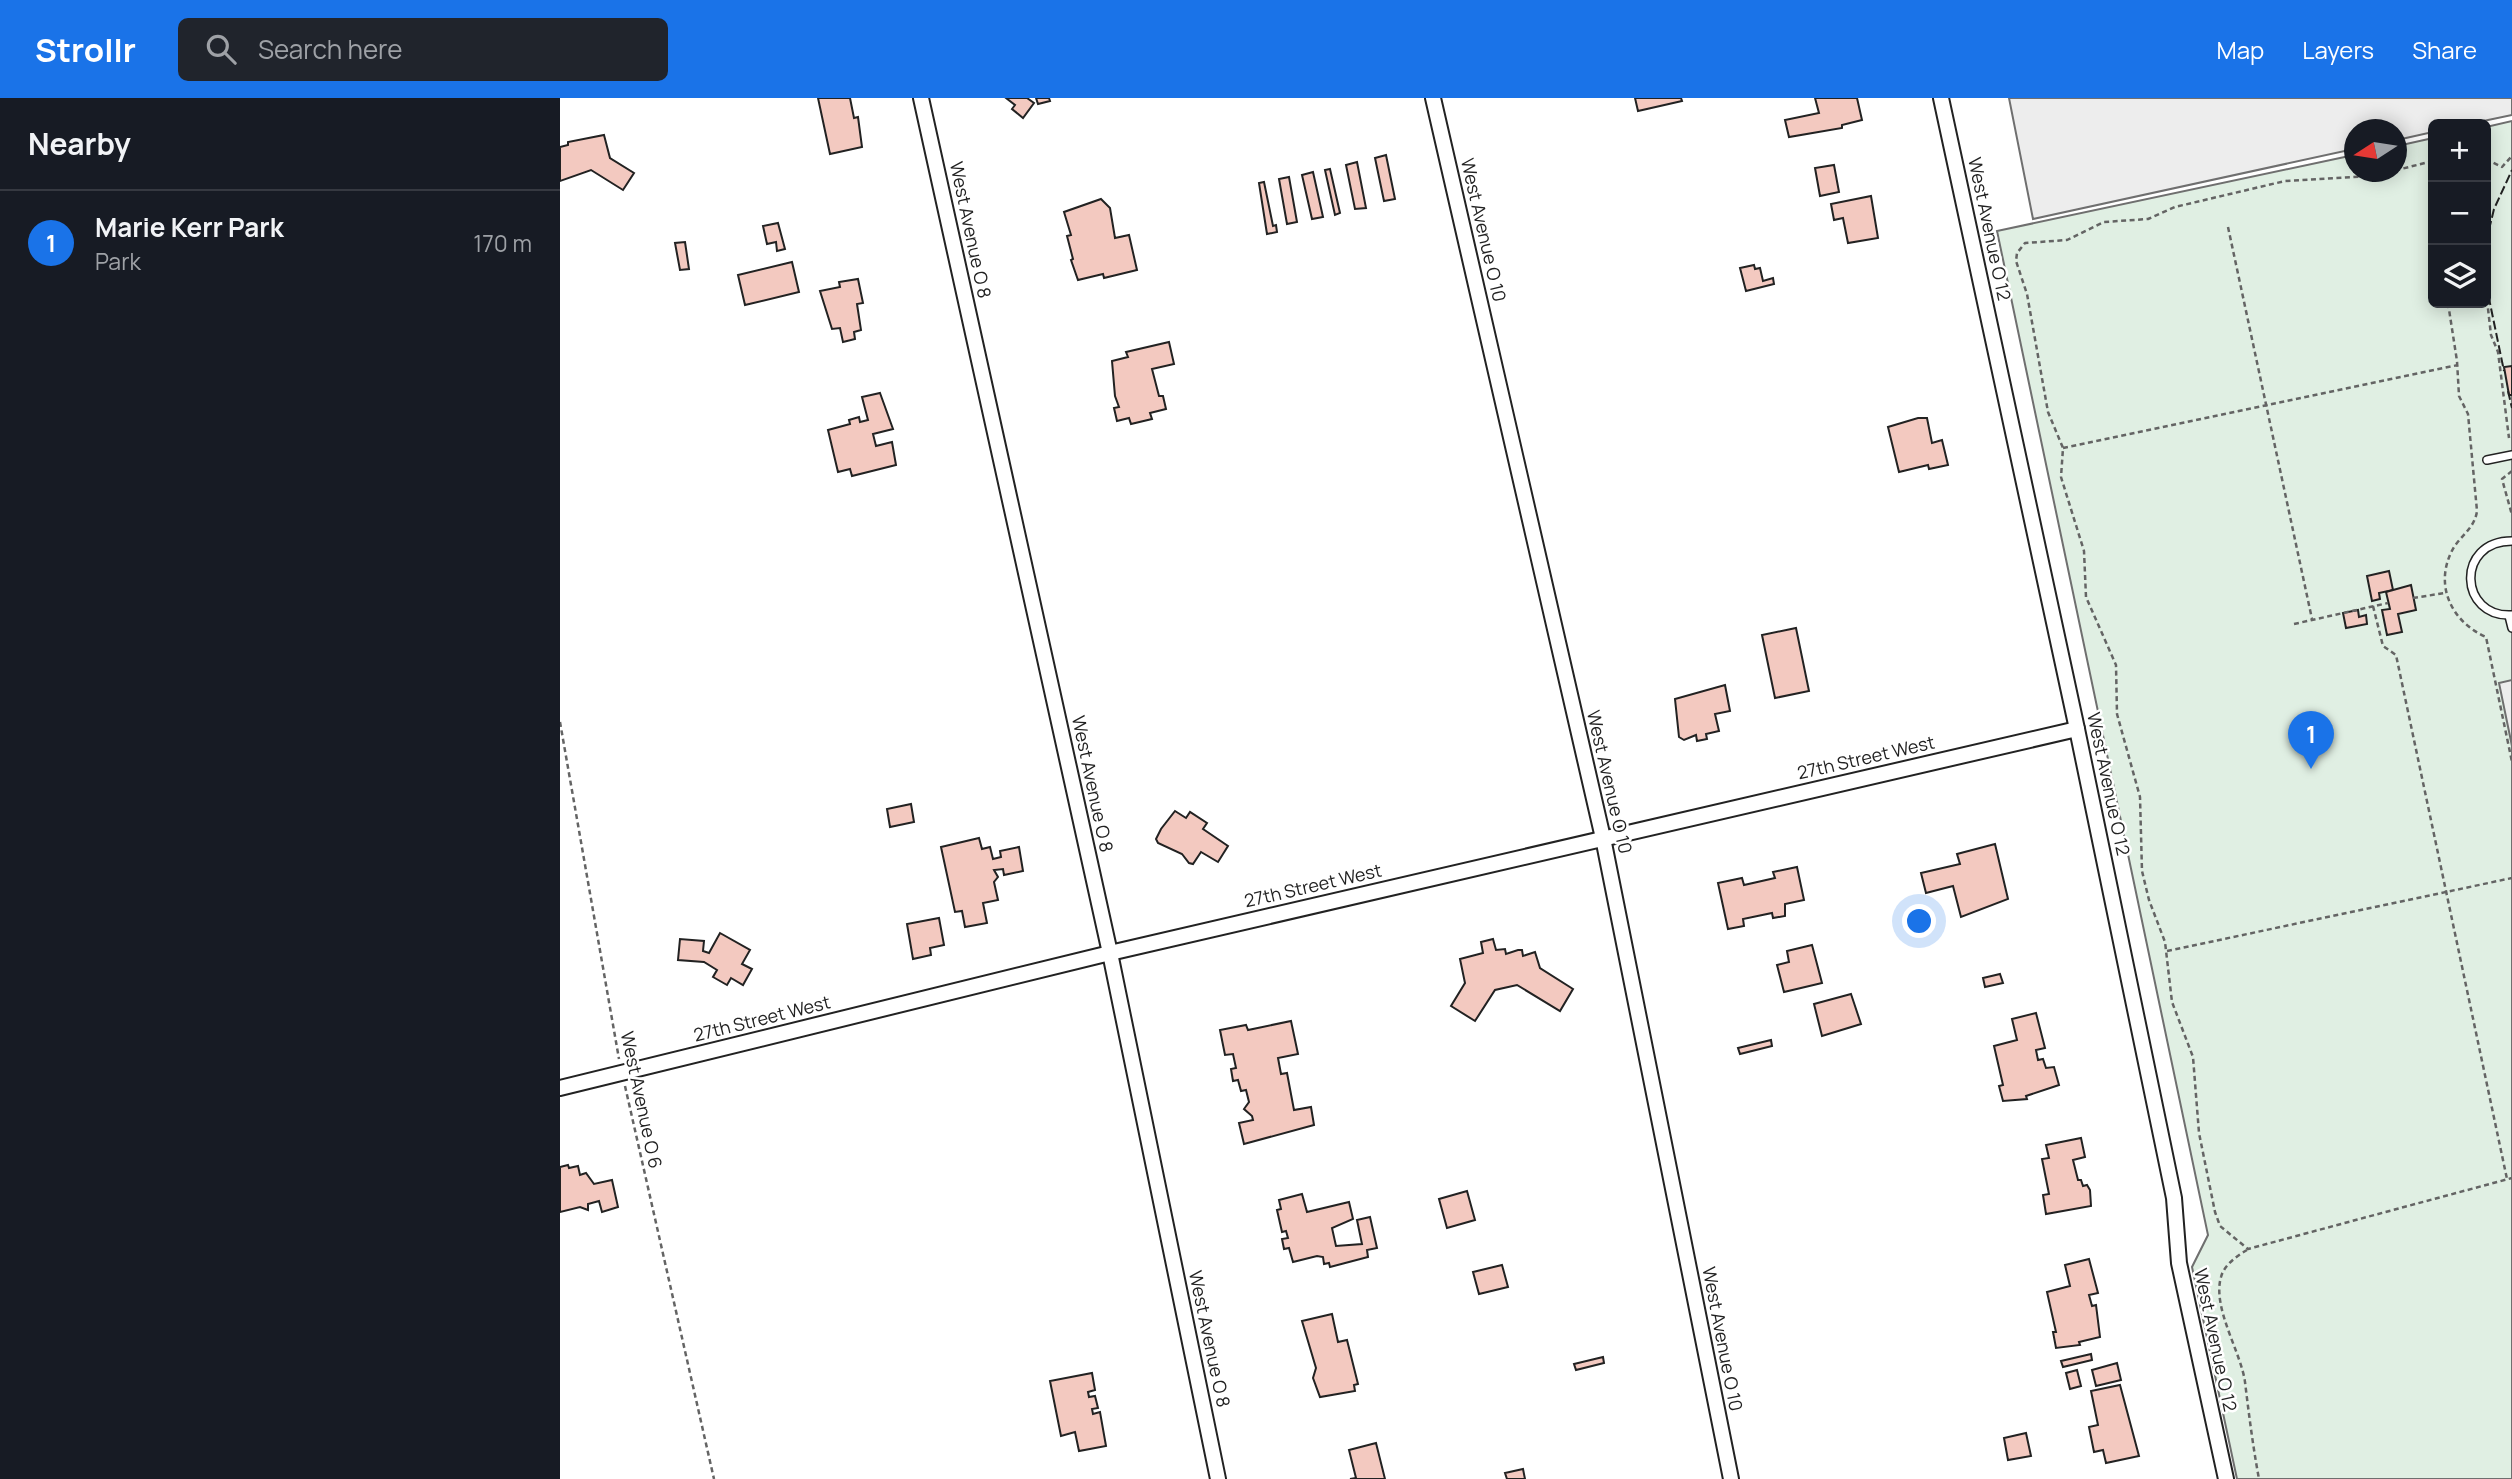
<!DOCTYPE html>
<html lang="en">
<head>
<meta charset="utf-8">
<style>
	:root { --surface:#171b24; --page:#20242c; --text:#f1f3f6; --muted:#9ea1a6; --line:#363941; --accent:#1a73e8 }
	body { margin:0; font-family:Manrope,sans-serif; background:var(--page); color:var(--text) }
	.controls { position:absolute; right:21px; top:21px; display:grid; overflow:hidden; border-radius:10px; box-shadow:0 4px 18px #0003 }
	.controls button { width:63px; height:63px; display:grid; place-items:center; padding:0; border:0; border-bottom:2px solid var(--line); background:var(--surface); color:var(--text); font:35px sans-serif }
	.compass { position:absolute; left:1784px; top:21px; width:63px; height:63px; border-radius:50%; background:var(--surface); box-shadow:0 4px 18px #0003; rotate:258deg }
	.you { position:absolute; left:1360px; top:824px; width:24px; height:24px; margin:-18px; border:5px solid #fff; border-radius:50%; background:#1a73e8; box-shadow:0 0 0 10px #1a73e833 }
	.badge { display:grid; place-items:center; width:46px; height:46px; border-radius:50%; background:var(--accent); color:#fff; font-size:23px; font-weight:700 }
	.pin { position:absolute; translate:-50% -58px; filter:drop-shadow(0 2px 4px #0008) }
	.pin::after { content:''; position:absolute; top:37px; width:24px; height:21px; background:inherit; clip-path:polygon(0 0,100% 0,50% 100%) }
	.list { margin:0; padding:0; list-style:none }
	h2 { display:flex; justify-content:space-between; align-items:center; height:91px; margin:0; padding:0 28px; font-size:30px }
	h2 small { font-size:23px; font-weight:400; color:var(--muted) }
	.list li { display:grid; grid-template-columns:46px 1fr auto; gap:21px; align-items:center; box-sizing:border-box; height:105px; padding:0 28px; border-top:2px solid var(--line) }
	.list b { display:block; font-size:26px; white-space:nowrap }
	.list p { margin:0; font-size:23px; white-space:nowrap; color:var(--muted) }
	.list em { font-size:23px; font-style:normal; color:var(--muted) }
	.icon { flex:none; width:38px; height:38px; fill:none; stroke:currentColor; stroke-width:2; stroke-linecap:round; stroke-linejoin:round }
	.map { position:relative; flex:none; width:1952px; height:1381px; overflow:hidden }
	header { display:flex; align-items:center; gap:42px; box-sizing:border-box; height:98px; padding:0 35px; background:var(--accent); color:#fff }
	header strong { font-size:33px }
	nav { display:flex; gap:38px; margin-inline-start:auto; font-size:24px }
	.search { width:490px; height:63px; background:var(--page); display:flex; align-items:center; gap:18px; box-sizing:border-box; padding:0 24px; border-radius:10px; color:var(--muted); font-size:26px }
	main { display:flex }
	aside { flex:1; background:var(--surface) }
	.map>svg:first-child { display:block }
	.green { fill:#e0efe3; stroke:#6f6f6f; stroke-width:2 }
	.parking { fill:#ededed; stroke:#6f6f6f; stroke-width:2 }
	.building { fill:#f3c9c0; stroke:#222; stroke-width:2 }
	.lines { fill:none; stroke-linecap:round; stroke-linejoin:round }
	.service-casing { stroke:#222; stroke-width:10 }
	.minor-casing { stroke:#222; stroke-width:18 }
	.path { stroke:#646464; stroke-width:2.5; stroke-dasharray:5 3.5; stroke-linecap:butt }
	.service { stroke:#fff; stroke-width:7 }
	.minor { stroke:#fff; stroke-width:14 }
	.fence { stroke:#222; stroke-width:2; stroke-dasharray:9 3.5; stroke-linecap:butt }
	.labels { text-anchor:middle; stroke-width:5; stroke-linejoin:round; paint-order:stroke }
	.street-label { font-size:18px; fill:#222; stroke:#fff }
</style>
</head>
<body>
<header>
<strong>Strollr</strong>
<div class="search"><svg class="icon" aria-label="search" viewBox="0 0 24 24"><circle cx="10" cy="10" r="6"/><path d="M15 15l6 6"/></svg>Search here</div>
<nav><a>Map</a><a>Layers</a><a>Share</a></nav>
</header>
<main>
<aside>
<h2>Nearby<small></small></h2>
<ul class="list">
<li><span class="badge">1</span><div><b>Marie Kerr Park</b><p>Park</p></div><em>170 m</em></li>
</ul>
</aside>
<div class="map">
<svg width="1952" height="1381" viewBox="0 0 1952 1381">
	<rect width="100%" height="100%" fill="#fff"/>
	<polygon class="green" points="1952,23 1952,1381 1677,1381 1632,1169 1648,1137 1437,133 1794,57 1794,74 1836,74 1837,48 1873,40 1873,205 1926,205 1926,29"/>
	<g class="parking">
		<polygon points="1449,0 1952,0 1952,17 1909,26 1873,26 1873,34 1837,42 1836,32 1794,32 1794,51 1473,121"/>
		<polygon points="1952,582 1952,648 1939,585"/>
	</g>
	<g class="building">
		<polygon points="258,0 290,0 294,20 298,19 302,49 270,56"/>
		<polygon points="446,0 467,0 474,5 463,20 452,11 455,7"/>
		<polygon points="476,0 489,0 490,3 478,6"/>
		<polygon points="1075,0 1121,0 1122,3 1078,13"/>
		<polygon points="1255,0 1297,0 1302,22 1282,27 1282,30 1229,39 1225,22 1259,15"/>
		<polygon points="44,37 50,60 74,75 63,92 31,72 0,83 0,49 8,47 8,44"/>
		<polygon points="826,57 835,101 824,103 815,60"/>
		<polygon points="797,64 806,110 795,111 786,67"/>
		<polygon points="1274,67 1279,94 1260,98 1255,70"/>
		<polygon points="770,71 780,115 775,117 765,72"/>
		<polygon points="753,74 763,119 752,121 742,77"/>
		<polygon points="729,79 737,124 727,126 719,81"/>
		<polygon points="704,84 713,128 716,127 717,134 707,136 699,85"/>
		<polygon points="1311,98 1318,140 1288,145 1283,120 1274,122 1271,106"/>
		<polygon points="541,101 550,110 555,140 569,137 577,172 544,180 543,176 518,182 511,162 513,161 507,138 511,137 504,114"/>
		<polygon points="218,125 225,151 217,153 216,144 207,146 203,128"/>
		<polygon points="125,144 129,171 120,172 115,145"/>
		<polygon points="232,164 239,194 185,207 178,177"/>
		<polygon points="1194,167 1195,171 1200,170 1203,183 1213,180 1214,186 1186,193 1180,170"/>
		<polygon points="298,181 303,205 297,206 301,232 294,234 295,241 283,244 280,230 272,231 260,193 280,189 279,184"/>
		<polygon points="609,244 614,266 592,271 599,298 603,298 606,311 590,315 592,321 571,326 569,320 557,323 554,310 559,309 555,298 552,263 568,259 566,254"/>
		<polygon points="1952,268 1952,297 1949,297 1944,269"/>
		<polygon points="320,295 333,331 313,336 316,348 332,344 336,367 292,378 290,371 278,374 268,332 290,326 289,322 299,319 300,324 308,322 302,299"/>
		<polygon points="1358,320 1367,320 1372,345 1382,342 1388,367 1369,371 1368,367 1339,374 1328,329"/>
		<polygon points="1829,473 1833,492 1819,495 1820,501 1812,503 1807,478"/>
		<polygon points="1851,487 1856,512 1838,516 1842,534 1827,537 1822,512 1830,511 1826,494"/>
		<polygon points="1798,512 1799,519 1806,517 1807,526 1786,530 1783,515"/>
		<polygon points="1236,530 1249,593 1215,600 1202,537"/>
		<polygon points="1165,587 1170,613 1155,616 1159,633 1146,636 1147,641 1137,643 1136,637 1124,642 1119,639 1115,601"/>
		<polygon points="351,706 354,724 330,729 327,711"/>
		<polygon points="615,713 626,720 630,714 647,725 643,731 668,748 658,764 641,754 633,766 629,765 622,756 598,745 596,741 601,731"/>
		<polygon points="419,740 422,751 430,749 433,761 441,759 440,753 459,749 463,773 444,777 443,771 434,772 438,779 434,784 438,802 423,805 427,825 405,829 402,813 395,814 381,749"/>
		<polygon points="1435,746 1448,801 1401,819 1393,788 1366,795 1361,775 1400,766 1397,756"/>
		<polygon points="1237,769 1244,802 1225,806 1225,818 1213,820 1212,815 1183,821 1184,828 1168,831 1158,785 1182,780 1184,787 1215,780 1213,774"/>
		<polygon points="379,820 384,847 370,850 371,857 353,861 347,826"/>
		<polygon points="160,835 190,852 182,866 192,871 183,887 171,880 167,887 153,879 157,872 144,864 118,862 120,841 144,843 143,853 149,855"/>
		<polygon points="933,841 936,852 945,851 946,856 958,852 962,852 963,858 975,854 980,870 1013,891 1000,913 957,887 935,892 915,923 891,908 905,885 900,861 923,855 921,844"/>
		<polygon points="1252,847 1262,885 1224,894 1217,867 1229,864 1227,853"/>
		<polygon points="1440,876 1443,885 1425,889 1423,880"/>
		<polygon points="1291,896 1301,926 1262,938 1254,906"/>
		<polygon points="1476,915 1485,950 1476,952 1478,962 1483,961 1486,970 1494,969 1499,987 1466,998 1467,1001 1443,1003 1439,988 1443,987 1434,948 1457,942 1452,921"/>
		<polygon points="731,923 738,956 718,960 721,976 727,975 734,1012 751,1009 754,1027 684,1046 679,1025 693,1022 692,1018 684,1011 689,1004 686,992 681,993 678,982 673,983 671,971 676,970 673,956 665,957 660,932 686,927 688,932"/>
		<polygon points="1211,942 1212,948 1180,956 1178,950"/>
		<polygon points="1521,1040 1525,1059 1513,1062 1518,1082 1521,1082 1523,1088 1527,1087 1530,1092 1531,1108 1486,1116 1483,1097 1489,1096 1482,1061 1489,1060 1486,1047"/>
		<polygon points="8,1067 9,1070 18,1068 20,1077 26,1075 34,1086 52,1082 58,1109 42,1114 39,1103 28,1106 28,1112 20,1109 0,1114 0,1069"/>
		<polygon points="907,1093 915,1122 887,1130 879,1101"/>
		<polygon points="742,1096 747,1114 789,1104 793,1121 772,1130 776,1148 802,1146 797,1122 810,1119 817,1150 807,1152 808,1159 770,1169 769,1165 764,1166 763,1159 757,1158 733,1164 729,1150 724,1151 722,1141 728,1140 726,1133 722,1134 717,1112 721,1111 719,1102"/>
		<polygon points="1529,1161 1538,1195 1529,1197 1532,1208 1536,1207 1540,1239 1519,1244 1520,1247 1496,1250 1493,1234 1496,1234 1487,1194 1510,1188 1505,1167"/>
		<polygon points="942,1167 948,1189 919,1196 913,1174"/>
		<polygon points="772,1216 778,1244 787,1242 798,1286 794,1287 795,1293 760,1299 753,1280 756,1270 742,1223"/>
		<polygon points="1531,1256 1532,1262 1503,1269 1501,1263"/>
		<polygon points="1043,1259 1044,1265 1016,1272 1014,1266"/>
		<polygon points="1557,1265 1561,1282 1536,1288 1532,1272"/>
		<polygon points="1517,1272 1521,1288 1510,1291 1506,1275"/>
		<polygon points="532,1275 535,1292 528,1294 529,1299 535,1298 538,1310 532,1311 533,1316 540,1314 546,1348 519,1353 515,1334 501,1338 490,1283"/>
		<polygon points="1560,1287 1579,1358 1546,1365 1543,1352 1534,1354 1529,1329 1538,1327 1531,1293"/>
		<polygon points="1466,1335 1471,1358 1448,1362 1444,1340"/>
		<polygon points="816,1345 825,1381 790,1381 796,1380 789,1352"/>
		<polygon points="963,1371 965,1381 947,1381 945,1375"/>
	</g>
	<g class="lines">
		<g class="service-casing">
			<g id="service">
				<polyline points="1927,362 1952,357"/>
				<path d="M1952,443c-57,0 -53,77 0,74"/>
				<polyline points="1949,518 1952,530"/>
			</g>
		</g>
		<g class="minor-casing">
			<g id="minor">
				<polyline points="361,0 550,855 658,1381"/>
				<polyline points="873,0 1043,740 1171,1381"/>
				<polyline points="1381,0 1517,631 1614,1100 1619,1165 1666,1381"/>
				<polyline points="0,990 550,855 1517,631"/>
			</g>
		</g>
		<g class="path">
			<polyline points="1926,61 1942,69 1952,58"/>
			<polyline points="1873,63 1813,78 1725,83 1615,109 1588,121 1544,124 1507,142 1465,145 1457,155 1456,163 1467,196 1488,314 1503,350 1501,379 1524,453 1526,499 1556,567 1557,616 1580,699 1582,773 1589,802 1605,844 1612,904 1633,959 1639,1035 1655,1114 1660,1128 1688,1151 1952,1080"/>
			<polyline points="1668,129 1752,521"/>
			<polyline points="1927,202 1931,237 1938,254 1949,340"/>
			<path d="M1888,205l9,58 2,35 9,18 9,97c-2,16 -15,24 -23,36 -21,36 -4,74 32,90l26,125"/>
			<polyline points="1503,350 1898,267"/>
			<polyline points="1952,373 1942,381 1952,417"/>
			<polyline points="1853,500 1885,495"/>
			<polyline points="1813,508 1823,548 1836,557 1947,1081"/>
			<polyline points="1734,526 1828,505"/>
			<polyline points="0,624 59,961"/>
			<polyline points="1607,853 1952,780"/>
			<polyline points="65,988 154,1381"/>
			<path d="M1687,1152c-10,6 -23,15 -26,27 -9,31 20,75 24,105 4,33 8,65 14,97"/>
		</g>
		<use href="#service" class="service"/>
		<use href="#minor" class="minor"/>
		<g class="fence">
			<polyline points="1926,144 1934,111 1952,72"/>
			<polyline points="1926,186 1944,273"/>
			<polyline points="1948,293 1952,310"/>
		</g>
	</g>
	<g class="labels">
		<g class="street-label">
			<text transform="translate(1429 131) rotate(78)" y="6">West Avenue O 12</text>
			<text transform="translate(410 132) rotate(78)" y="6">West Avenue O 8</text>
			<text transform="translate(923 132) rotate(77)" y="6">West Avenue O 10</text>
			<text transform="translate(1306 660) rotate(-13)" y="6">27th Street West</text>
			<text transform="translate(1049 684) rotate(77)" y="6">West Avenue O 10</text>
			<text transform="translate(532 686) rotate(78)" y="6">West Avenue O 8</text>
			<text transform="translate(1548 686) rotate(78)" y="6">West Avenue O 12</text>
			<text transform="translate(753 788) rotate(-13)" y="6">27th Street West</text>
			<text transform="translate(202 921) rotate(-14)" y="6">27th Street West</text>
			<text transform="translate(81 1002) rotate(78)" y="6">West Avenue O 6</text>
			<text transform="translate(649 1241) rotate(78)" y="6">West Avenue O 8</text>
			<text transform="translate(1162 1241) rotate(79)" y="6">West Avenue O 10</text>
			<text transform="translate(1655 1242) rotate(78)" y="6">West Avenue O 12</text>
		</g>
	</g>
</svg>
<div class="controls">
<button>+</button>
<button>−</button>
<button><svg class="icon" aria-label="layers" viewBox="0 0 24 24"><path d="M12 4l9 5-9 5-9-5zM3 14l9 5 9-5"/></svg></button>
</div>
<svg class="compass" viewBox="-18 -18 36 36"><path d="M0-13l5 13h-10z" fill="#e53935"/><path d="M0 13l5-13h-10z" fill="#9ea1a6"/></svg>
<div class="you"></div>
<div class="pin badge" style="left:1751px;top:671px">1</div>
</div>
</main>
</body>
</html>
